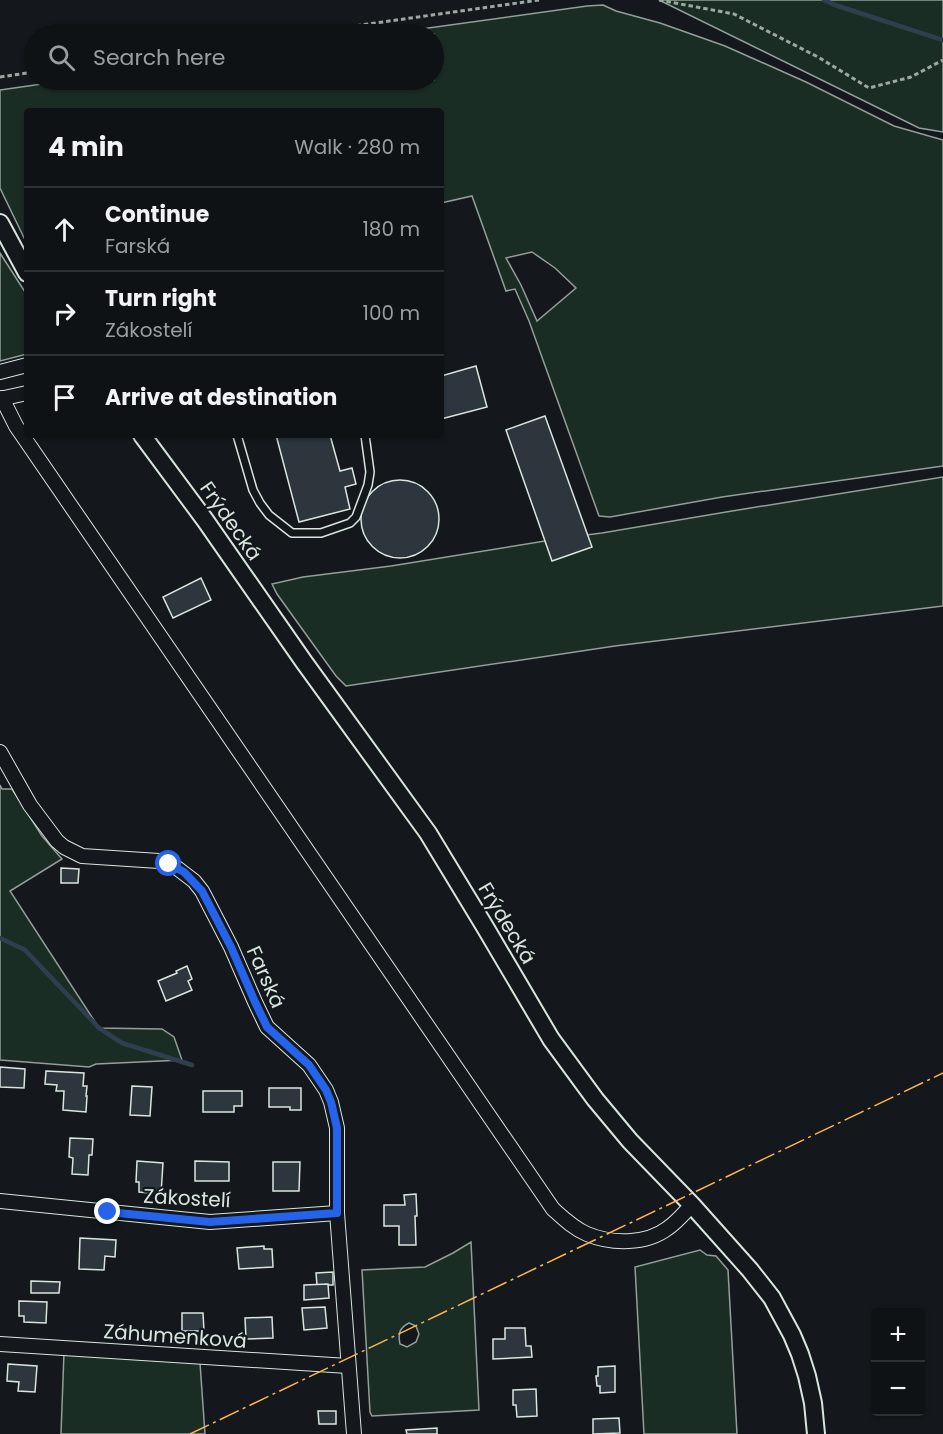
<!DOCTYPE html>
<html lang="en">
<head>
<meta charset="utf-8">
<style>
	:root { --surface:#0f1215; --page:#1d2022; --text:#f1f3f6; --muted:#9b9ea0; --line:#2f3234 }
	body { margin:0; font-family:Poppins,sans-serif; background:var(--page); color:var(--text) }
	.controls { position:absolute; right:18px; bottom:18px; display:grid; overflow:hidden; border-radius:6px; box-shadow:0 2px 4px #0004 }
	.controls button { width:54px; height:54px; display:grid; place-items:center; padding:0; border:0; border-bottom:2px solid var(--line); background:var(--surface); color:var(--text); font:30px sans-serif }
	.stop { position:absolute; width:18px; height:18px; margin:-14px; border:4px solid #2563eb; border-radius:50%; background:#fff }
	.stop.end { background:#2563eb; border-color:#fff; box-shadow:0 2px 6px #0008 }
	.list { margin:0; padding:0; list-style:none }
	h2 { display:flex; justify-content:space-between; align-items:center; height:78px; margin:0; padding:0 24px; font-size:26px }
	h2 small { font-size:20px; font-weight:400; color:var(--muted) }
	.list li { display:grid; grid-template-columns:39px 1fr auto; gap:18px; align-items:center; box-sizing:border-box; height:84px; padding:0 24px; border-top:2px solid var(--line) }
	.list b { display:block; font-size:22px; white-space:nowrap }
	.list p { margin:0; font-size:20px; white-space:nowrap; color:var(--muted) }
	.list em { font-size:20px; font-style:normal; color:var(--muted) }
	.icon { flex:none; width:33px; height:33px; fill:none; stroke:currentColor; stroke-width:2; stroke-linecap:round; stroke-linejoin:round }
	.map { position:relative; flex:none; width:943px; height:1434px; overflow:hidden }
	.search { position:absolute; background:var(--surface); box-shadow:0 2px 4px #0004; left:24px; top:24px; width:420px; height:66px; display:flex; align-items:center; gap:15px; box-sizing:border-box; padding:0 21px; border-radius:33px; color:var(--muted); font-size:22px }
	.panel { position:absolute; background:var(--surface); box-shadow:0 2px 4px #0004; left:24px; top:108px; width:420px; height:330px; border-radius:6px }
	.map>svg:first-child { display:block }
	.green { fill:#1a2d24; stroke:#939e99; stroke-width:1.5; fill-rule:evenodd }
	.lines { fill:none; stroke-linecap:round; stroke-linejoin:round }
	.stream { stroke:#2f3f4d; stroke-width:4.5 }
	.building { fill:#2c363c; stroke:#d8e6dc; stroke-width:1.5 }
	.service-casing { stroke:#d8e6dc; stroke-width:10 }
	.minor-casing { stroke:#d8e6dc; stroke-width:16 }
	.tertiary-casing { stroke:#d8e6dc; stroke-width:20 }
	.path { stroke:#9da8a2; stroke-width:3; stroke-dasharray:4.5 3; stroke-linecap:butt }
	.service { stroke:#14181c; stroke-width:7 }
	.minor { stroke:#14181c; stroke-width:14 }
	.tertiary { stroke:#14181c; stroke-width:16 }
	.power { stroke:#ffb74d; stroke-width:1.5; stroke-dasharray:21 4.5 3 4.5; stroke-linecap:butt }
	.route { stroke:#2563eb; stroke-width:8 }
	.labels { text-anchor:middle; stroke-width:4.5; stroke-linejoin:round; paint-order:stroke }
	.street-label { font-size:20px; fill:#d8e6dc; stroke:#14181c }
</style>
</head>
<body>
<div class="map">
<svg width="943" height="1434" viewBox="0 0 943 1434">
	<rect width="100%" height="100%" fill="#14181c"/>
	<g class="green">
		<polygon points="659,0 943,0 943,132 919,128"/>
		<path d="M603,5l13,6 44,12 65,23 81,36 88,44 49,14v326l-221,31 -112,20 -11,-1 -70,-195 -14,-32 -9,2 -34,-95 -31,7v-92h-414v133l-27,-56v-98l70,-10h364v-46h-49l202,-28zM532,252l23,16 21,20 -39,33 -16,-36 -15,-27z"/>
		<polygon points="0,253 27,295 27,354 0,361"/>
		<polygon points="943,477 943,606 615,646 346,686 336,676 277,594 272,584 303,577 391,566 570,537 602,533 732,511"/>
		<polygon points="0,785 2,789 12,789 42,836 62,859 10,891 99,1028 162,1029 174,1037 182,1060 96,1064 89,1067 0,1060"/>
		<path d="M471,1242l8,168 -107,6 -2,-4 -8,-142 63,-3 28,-14zM409,1323l7,3 3,8 -3,8 -9,5 -7,-3c-2,-10 -1,-16 9,-21z"/>
		<polygon points="700,1250 707,1255 716,1256 728,1270 737,1434 644,1434 635,1267"/>
		<polygon points="64,1352 200,1363 205,1434 61,1434"/>
	</g>
	<g class="lines">
		<g class="stream">
			<polyline points="824,0 835,5 943,40"/>
			<polyline points="0,938 25,950 99,1028 122,1043 192,1065"/>
		</g>
	</g>
	<g class="building">
		<polygon points="476,366 487,407 441,419 441,376"/>
		<polygon points="545,416 592,547 552,561 506,430"/>
		<polygon points="276,435 330,435 340,471 352,468 356,484 345,487 350,509 299,522"/>
		<circle cx="400" cy="519" r="39"/>
		<polygon points="201,578 211,600 173,618 163,597"/>
		<polygon points="61,868 79,869 78,883 61,883"/>
		<polygon points="187,966 192,979 188,981 192,990 166,1001 158,981 177,973 176,971"/>
		<polygon points="0,1067 25,1069 24,1088 0,1087"/>
		<polygon points="46,1071 84,1073 83,1086 87,1086 86,1096 87,1096 86,1112 63,1110 64,1091 56,1091 57,1085 45,1084"/>
		<polygon points="132,1086 152,1087 150,1116 130,1115"/>
		<polygon points="269,1088 301,1088 301,1110 290,1110 290,1107 269,1107"/>
		<polygon points="203,1091 242,1091 242,1106 234,1106 234,1112 203,1112"/>
		<polygon points="70,1138 93,1139 92,1155 89,1155 88,1175 72,1174 73,1158 69,1157"/>
		<polygon points="137,1161 163,1163 161,1194 139,1192 139,1182 136,1182"/>
		<polygon points="195,1161 229,1162 229,1181 195,1181"/>
		<polygon points="273,1162 300,1162 299,1191 273,1191"/>
		<polygon points="416,1194 417,1216 415,1216 416,1245 399,1245 399,1226 384,1226 384,1205 405,1205 404,1195"/>
		<polygon points="80,1238 116,1240 115,1257 105,1256 104,1270 79,1269"/>
		<polygon points="264,1246 264,1249 272,1249 273,1267 239,1269 237,1248"/>
		<polygon points="333,1272 333,1285 317,1285 316,1273"/>
		<polygon points="31,1281 60,1282 59,1293 31,1293"/>
		<polygon points="328,1284 329,1298 304,1300 304,1285"/>
		<polygon points="19,1301 47,1302 46,1323 24,1322 24,1316 19,1316"/>
		<polygon points="325,1307 327,1328 304,1330 302,1308"/>
		<polygon points="182,1313 203,1313 204,1331 182,1331"/>
		<polygon points="272,1317 273,1338 246,1339 245,1318"/>
		<polygon points="505,1328 525,1328 526,1346 531,1346 532,1357 493,1359 493,1339 505,1339"/>
		<polygon points="8,1364 37,1366 35,1392 18,1391 19,1382 7,1381"/>
		<polygon points="615,1366 615,1392 600,1393 600,1386 597,1386 596,1376 598,1376 598,1367"/>
		<polygon points="536,1389 537,1416 517,1417 516,1405 513,1405 513,1390"/>
		<polygon points="318,1411 336,1411 336,1424 319,1424"/>
		<polygon points="619,1418 620,1433 593,1434 593,1419"/>
		<polygon points="437,1428 437,1434 407,1434 406,1430"/>
	</g>
	<g class="lines">
		<g class="service-casing">
			<polyline id="service" points="237,435 253,490 260,503 269,515 292,533 321,533 350,523 356,517 368,485 370,472 365,435"/>
		</g>
		<g class="minor-casing">
			<g id="minor">
				<polyline points="0,372 27,365"/>
				<path d="M2,398l14,28 537,783c10,9 20,19 34,25 24,10 59,11 81,-6 9,-6 16,-15 24,-23"/>
				<polyline points="0,399 27,393"/>
				<polyline points="0,752 30,805 57,841 64,847 82,856 159,861 177,868 194,881 202,891 231,947 255,1002 267,1027 309,1065 326,1090 331,1102 337,1128 337,1213 354,1434"/>
				<polyline points="0,1201 210,1222 337,1213"/>
				<polyline points="0,1344 348,1366"/>
			</g>
		</g>
		<g class="tertiary-casing">
			<g id="tertiary">
				<polyline points="0,223 27,273"/>
				<polyline points="142,435 205,520 304,662 428,833 485,927 551,1039 595,1099 630,1141 692,1205 750,1270 772,1298 792,1335 800,1354 807,1376 813,1403 816,1434"/>
			</g>
		</g>
		<g class="path">
			<polyline points="659,0 734,14 818,57 869,88 911,77 943,60"/>
			<polyline points="297,34 539,0"/>
			<polyline points="0,77 34,72"/>
		</g>
		<use href="#service" class="service"/>
		<use href="#minor" class="minor"/>
		<use href="#tertiary" class="tertiary"/>
		<polyline class="power" points="190,1434 943,1073"/>
	</g>
	<g class="lines">
		<polyline class="route" points="108,1212 210,1222 337,1213 337,1128 331,1102 326,1090 309,1065 267,1027 255,1002 231,947 202,891 184,872 169,864"/>
	</g>
	<g class="labels">
		<g class="street-label">
			<text transform="translate(231 521) rotate(55)" y="7">Frýdecká</text>
			<text transform="translate(507 923) rotate(59)" y="7">Frýdecká</text>
			<text transform="translate(266 977) rotate(66)" y="7">Farská</text>
			<text transform="translate(187 1198) rotate(3)" y="7">Zákostelí</text>
			<text transform="translate(175 1336) rotate(4)" y="7">Záhumenková</text>
		</g>
	</g>
</svg>
<div class="controls">
<button>+</button>
<button>−</button>
</div>
<div class="stop" style="left:169px;top:864px"></div>
<div class="stop end" style="left:108px;top:1212px"></div>
<div class="search"><svg class="icon" aria-label="search" viewBox="0 0 24 24"><circle cx="10" cy="10" r="6"/><path d="M15 15l6 6"/></svg>Search here</div>
<section class="panel">
<h2>4 min<small>Walk · 280 m</small></h2>
<ul class="list">
<li><svg class="icon" aria-label="ahead" viewBox="0 0 24 24"><path d="M12 20V5M6 11l6-6 6 6"/></svg><div><b>Continue</b><p>Farská</p></div><em>180 m</em></li>
<li><svg class="icon" aria-label="right" viewBox="0 0 24 24"><path d="M7 20v-9h11M14 6l5 5-5 5"/></svg><div><b>Turn right</b><p>Zákostelí</p></div><em>100 m</em></li>
<li><svg class="icon" aria-label="arrive" viewBox="0 0 24 24"><path d="M6 21V4h12l-3 4 3 4H6"/></svg><div><b>Arrive at destination</b></div></li>
</ul>
</section>
</div>
</body>
</html>
